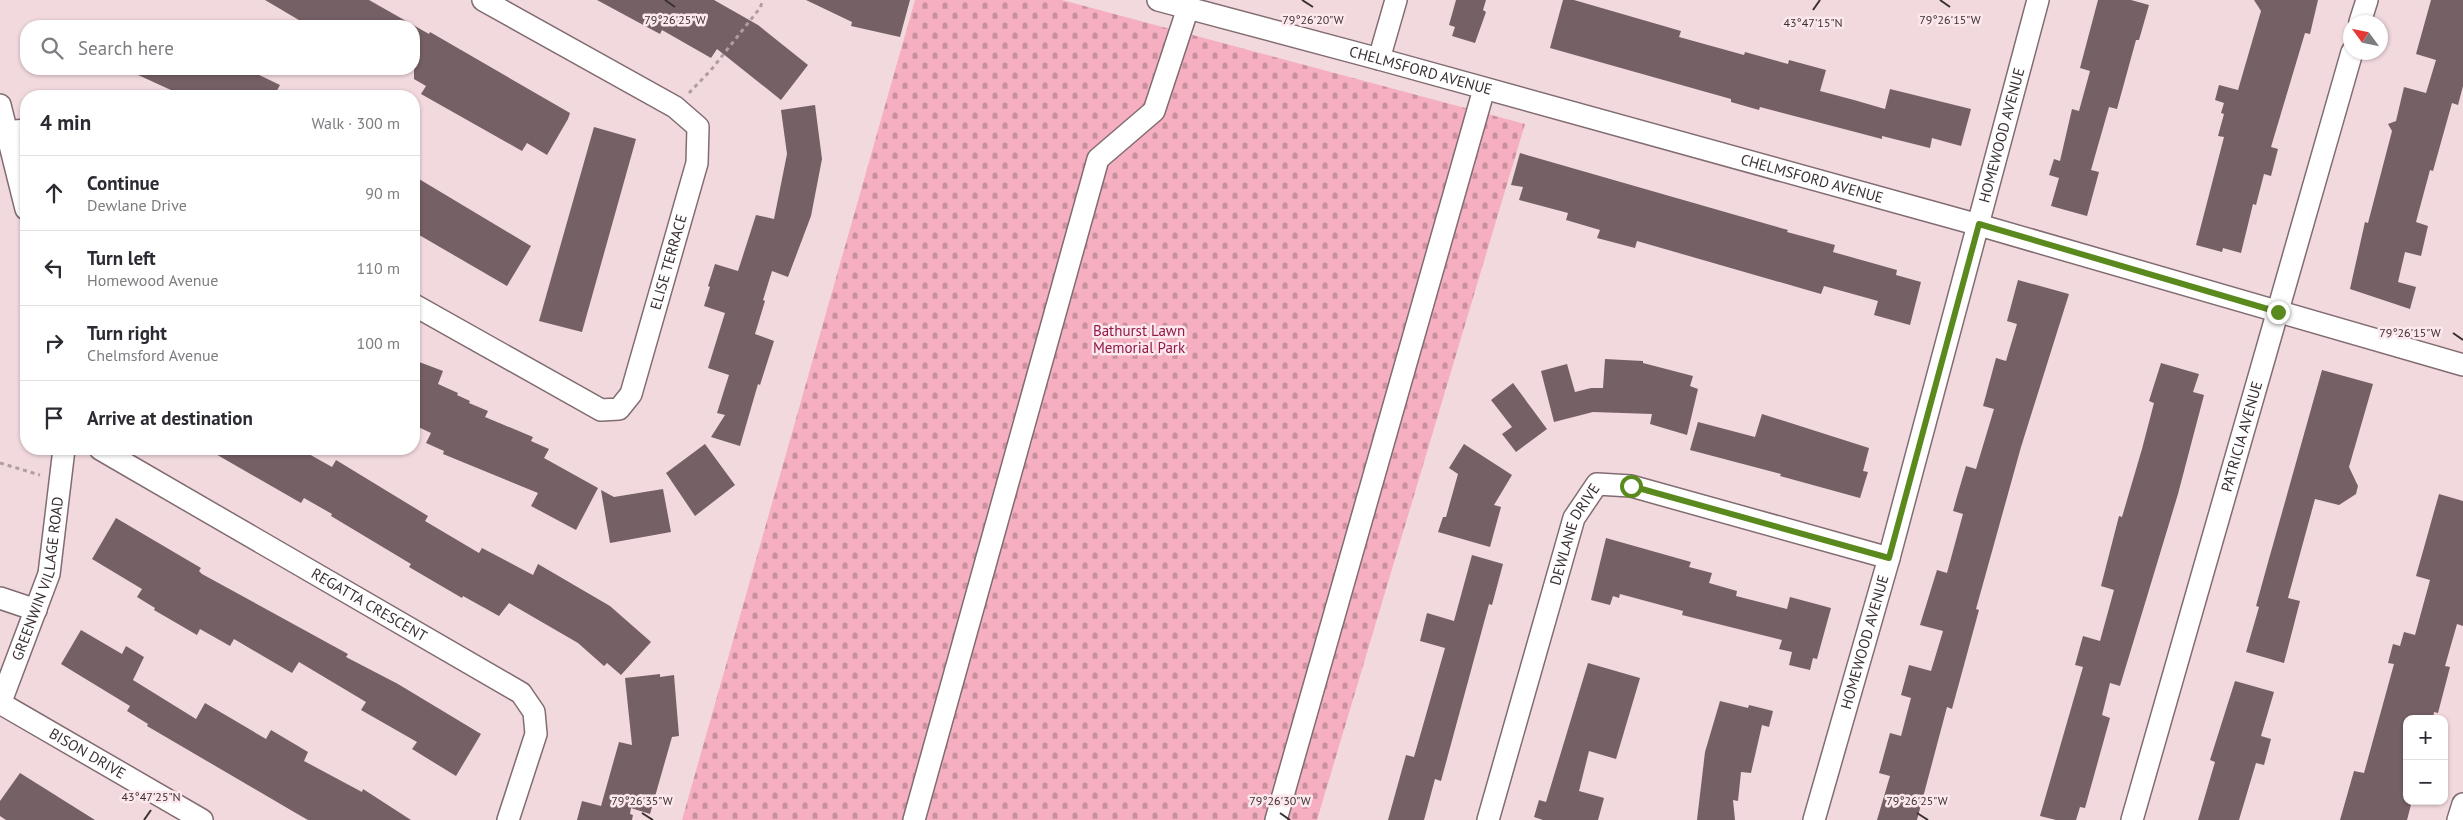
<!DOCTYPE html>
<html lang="en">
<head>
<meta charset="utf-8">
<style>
	:root { --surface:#fff; --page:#f2f2f3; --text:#2b2b33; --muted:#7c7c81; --line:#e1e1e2 }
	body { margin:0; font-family:"PT Sans",sans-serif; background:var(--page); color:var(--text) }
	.controls { position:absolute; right:15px; bottom:15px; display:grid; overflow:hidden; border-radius:10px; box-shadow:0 1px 4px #0004 }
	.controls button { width:45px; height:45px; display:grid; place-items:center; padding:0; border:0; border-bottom:1px solid var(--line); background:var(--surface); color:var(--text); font:25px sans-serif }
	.compass { position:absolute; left:2343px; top:15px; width:45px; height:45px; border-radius:50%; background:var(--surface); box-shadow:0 1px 4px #0004; rotate:303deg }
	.stop { position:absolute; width:15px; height:15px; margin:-11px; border:4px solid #5a8a1e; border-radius:50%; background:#fff }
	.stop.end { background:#5a8a1e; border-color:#fff; box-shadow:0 1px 5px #0008 }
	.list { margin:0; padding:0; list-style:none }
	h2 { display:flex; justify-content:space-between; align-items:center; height:65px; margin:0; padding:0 20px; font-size:21px }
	h2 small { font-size:16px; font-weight:400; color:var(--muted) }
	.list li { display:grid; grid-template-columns:32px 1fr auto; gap:15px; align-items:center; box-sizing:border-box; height:75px; padding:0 20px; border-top:1px solid var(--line) }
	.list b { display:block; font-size:19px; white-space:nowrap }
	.list p { margin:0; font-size:16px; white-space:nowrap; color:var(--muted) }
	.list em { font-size:16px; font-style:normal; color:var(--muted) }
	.icon { flex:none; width:28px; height:28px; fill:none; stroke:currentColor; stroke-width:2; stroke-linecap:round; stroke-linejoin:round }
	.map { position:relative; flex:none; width:2463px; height:820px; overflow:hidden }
	.search { position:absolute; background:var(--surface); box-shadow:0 1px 4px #0004; left:20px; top:20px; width:400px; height:55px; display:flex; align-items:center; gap:12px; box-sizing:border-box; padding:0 18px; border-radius:20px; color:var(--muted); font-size:19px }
	.panel { position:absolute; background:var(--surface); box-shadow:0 1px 4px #0004; left:20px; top:90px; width:400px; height:365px; border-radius:20px }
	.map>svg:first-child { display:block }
	.cemetery { fill:url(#cemetery-stones) }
	.building { fill:#756065 }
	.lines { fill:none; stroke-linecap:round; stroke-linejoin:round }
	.minor-casing { stroke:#816c71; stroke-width:24 }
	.path { stroke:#b19da1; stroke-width:3; stroke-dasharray:4 4; stroke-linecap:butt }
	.minor { stroke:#fff; stroke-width:21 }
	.route { stroke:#5a8a1e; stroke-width:6 }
	.ticks { fill:none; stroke:#393032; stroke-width:2 }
	.labels { text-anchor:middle; stroke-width:5; stroke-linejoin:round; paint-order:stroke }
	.street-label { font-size:15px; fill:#393032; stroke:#fce8ec }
	.park-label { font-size:15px; fill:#921849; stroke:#fce8ec }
	.ticks-label { font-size:12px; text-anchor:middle; fill:#393032; stroke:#fce8ec; stroke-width:5; stroke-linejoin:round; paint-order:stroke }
</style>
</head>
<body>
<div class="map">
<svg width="2463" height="820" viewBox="0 0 2463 820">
	<defs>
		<pattern id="cemetery-stones" width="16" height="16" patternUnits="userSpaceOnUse" patternTransform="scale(1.25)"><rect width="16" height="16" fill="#f6afc0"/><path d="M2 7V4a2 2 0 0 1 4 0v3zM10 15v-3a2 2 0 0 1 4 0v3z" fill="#c88f9d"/></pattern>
	</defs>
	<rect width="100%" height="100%" fill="#f2d9de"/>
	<polygon class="cemetery" points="915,0 1062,0 1525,124 1317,820 682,820"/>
	<g class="building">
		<polygon points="265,0 369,0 429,34 430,32 570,113 568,119 547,155 527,143 522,151 421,94 426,86 414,79 414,26 309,26"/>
		<polygon points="597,0 714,0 758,25 808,65 781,100 717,49 711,58 662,30 660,34"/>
		<polygon points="806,0 910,0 900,37 851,26 852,22"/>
		<polygon points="1456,0 1486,0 1483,10 1486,12 1475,43 1452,36 1455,27 1449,25"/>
		<polygon points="1563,0 1574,0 1681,31 1679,37 1744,55 1745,52 1788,64 1789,60 1826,70 1820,91 1854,100 1885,109 1890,89 1971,109 1961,146 1932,138 1930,148 1882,136 1882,139 1760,107 1759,110 1731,102 1731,99 1550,48"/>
		<polygon points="2098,0 2131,0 2149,5 2139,40 2136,40 2117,109 2109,107 2091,170 2099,172 2087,216 2051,206 2059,178 2049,175 2054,159 2060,161 2072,109 2079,111 2090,71 2080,68"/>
		<polygon points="2254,0 2318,0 2310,34 2305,33 2271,147 2278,149 2271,176 2264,174 2256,205 2253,204 2241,253 2223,248 2222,252 2196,245 2224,137 2218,136 2224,114 2221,113 2224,103 2215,100 2219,85 2238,90 2261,11"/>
		<polygon points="2431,0 2463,0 2463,86 2458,105 2452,103 2433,171 2430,170 2416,222 2428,226 2421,256 2405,252 2398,282 2416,287 2410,309 2350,289 2365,222 2368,223 2392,131 2388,124 2396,121 2404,87 2426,93 2436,60 2416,54"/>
		<polygon points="125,69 247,69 280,85 274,96 184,96"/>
		<polygon points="815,105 822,159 811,216 788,277 772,271 763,300 765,301 755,334 774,341 760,385 758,384 740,446 711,437 725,415 717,413 729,375 708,368 725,313 704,306 710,287 708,286 715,264 738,271 756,215 774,219 787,154 781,110"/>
		<polygon points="594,127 636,139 582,332 539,321"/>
		<polygon points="1520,153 1788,230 1787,232 1835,245 1833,252 1897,270 1896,275 1921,282 1910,325 1874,315 1878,301 1824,286 1821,294 1637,241 1635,248 1597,238 1600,230 1566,220 1568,213 1519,200 1523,187 1511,185"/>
		<polygon points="414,176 531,246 507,286 414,232"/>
		<polygon points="2018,280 2069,294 2021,447 1976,609 1979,610 1952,709 1947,707 1917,820 1877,820 1890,776 1879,773 1890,733 1901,736 1911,698 1901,695 1909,665 1931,671 1943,631 1920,625 1937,570 1947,573 1963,514 1953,511 1958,493 1966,466 1976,469 1994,409 1983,406 1996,358 2006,361 2017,324 2007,321"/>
		<polygon points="1605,359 1643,361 1643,363 1693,376 1690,386 1698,389 1687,435 1650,424 1652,414 1593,412 1554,422 1541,371 1567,364 1575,392 1591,388 1603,388"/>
		<polygon points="414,360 443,371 438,384 458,393 457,395 470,401 469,403 488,411 485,417 533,437 531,441 549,449 544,458 598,488 576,530 531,506 538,493 443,454 444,451 426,443 431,433 414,425"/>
		<polygon points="2161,363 2199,374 2193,392 2204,395 2178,494 2120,686 2110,683 2102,715 2110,718 2085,808 2080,807 2076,820 2056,820 2040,816 2083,667 2075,665 2083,636 2100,641 2114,590 2101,586 2119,516 2122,517 2142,449 2154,403 2149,401"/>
		<polygon points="2322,370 2373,384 2349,467 2358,486 2356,494 2339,505 2315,499 2288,598 2300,601 2284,663 2246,652 2259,607 2256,606 2267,566"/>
		<polygon points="1513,383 1547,429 1516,452 1502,434 1512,427 1491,400"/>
		<polygon points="1762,414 1869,448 1863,471 1868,472 1860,498 1780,476 1781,474 1690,450 1698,422 1755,437"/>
		<polygon points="705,444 735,485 695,516 666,473"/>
		<polygon points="1464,444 1512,475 1494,505 1501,507 1490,547 1438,532 1443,517 1446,517 1458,474 1449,468"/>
		<polygon points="207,449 300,449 332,467 336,460 428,516 425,521 479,553 482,548 533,575 538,564 610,606 651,642 621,675 607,663 604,666 578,643 509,603 499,616 463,596 462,598 409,567 411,564 331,516 332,514 304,498 301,503"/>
		<polygon points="663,489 671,532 610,543 601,490 614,497"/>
		<polygon points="2439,494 2463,501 2463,626 2457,624 2445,666 2450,667 2438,713 2434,712 2433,719 2407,719 2407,801 2412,801 2407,820 2340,820 2354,771 2364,773 2394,664 2388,663 2393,644 2400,646 2404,632 2415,635 2430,580 2416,576"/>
		<polygon points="116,518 201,568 199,571 202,574 348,654 346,657 398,684 481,734 456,776 412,749 417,742 361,710 366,702 299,662 292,673 234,639 230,646 200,629 197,635 154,610 155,608 137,597 142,589 92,559"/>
		<polygon points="1606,538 1691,562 1689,567 1712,573 1709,583 1737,591 1736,596 1787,609 1790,597 1831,608 1817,659 1813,658 1810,670 1789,665 1792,652 1779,649 1782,640 1682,615 1683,611 1620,594 1619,598 1613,596 1610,605 1591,600"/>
		<polygon points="1472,555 1503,564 1492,605 1489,604 1441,781 1435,779 1424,820 1388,820 1406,755 1414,757 1445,648 1420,641 1427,613 1454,621"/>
		<polygon points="81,630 122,654 126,646 144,657 133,680 196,719 205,703 266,739 271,730 308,752 304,761 362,792 363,789 411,820 308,820 294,812 147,726 148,724 127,711 130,706 61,664"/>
		<polygon points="1588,663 1640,678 1616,759 1589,751 1579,791 1604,798 1598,820 1543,820 1534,817 1539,800 1546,802"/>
		<polygon points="660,674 660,677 674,675 679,736 672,737 650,814 631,808 630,814 633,815 632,820 577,820 582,801 601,806 619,742 632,745 625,678"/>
		<polygon points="2235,681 2274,692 2261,736 2271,739 2264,765 2256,763 2239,820 2198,820 2215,762 2210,760"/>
		<polygon points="1720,701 1748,708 1749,705 1773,711 1769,727 1762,725 1751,773 1741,772 1738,801 1733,800 1735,820 1697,820 1705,752"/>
		<polygon points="20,773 95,820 6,820 0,816 0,801"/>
	</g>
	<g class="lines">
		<g class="minor-casing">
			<g id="minor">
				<path id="s1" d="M1158,0l221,59 600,166 484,140"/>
				<polyline points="2360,22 2367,0"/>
				<polyline points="1379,59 1396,0"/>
				<polyline points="0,105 26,209"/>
				<polyline points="5,132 26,130"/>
				<path id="s2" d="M414,305l187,105 18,-1 12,-15 66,-231 1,-36 -23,-20 -192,-107"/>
				<path id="s3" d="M100,449l421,244 13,19 2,22 -28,86"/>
				<polyline points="0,598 36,610"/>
				<path id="s4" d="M0,703l202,117"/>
				<path id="s5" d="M0,704l49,-130 15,-125"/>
				<polyline points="914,820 1098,159 1154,111 1188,8"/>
				<polyline points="1276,820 1484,89"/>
				<path id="s6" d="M1488,820l86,-302 23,-34 34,2 258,72"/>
				<path id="s7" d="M1814,820l75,-262 149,-558"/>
				<path id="s8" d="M2132,820l220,-768"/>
				<polyline points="2458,820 2463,804"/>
			</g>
		</g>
		<g class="path">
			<polyline points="689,93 711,70 760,8 763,0"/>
			<polyline points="0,463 40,475"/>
		</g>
		<use href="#minor" class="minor"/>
	</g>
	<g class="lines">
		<polyline class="route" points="1631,486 1889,558 1979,224 2278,312"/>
	</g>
	<path class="ticks" d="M665,0l10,7M1302,0l11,7M1940,0l10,7M1813,10l7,-10M2453,333l10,7M642,813l11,7M1280,813l10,7M1917,813l11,7M144,820l7,-10"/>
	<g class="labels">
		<g class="street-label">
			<text dy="5" stroke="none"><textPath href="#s1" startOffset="272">CHELMSFORD AVENUE</textPath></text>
			<text dy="5" stroke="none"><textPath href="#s7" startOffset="710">HOMEWOOD AVENUE</textPath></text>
			<text dy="5" stroke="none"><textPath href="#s1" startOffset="678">CHELMSFORD AVENUE</textPath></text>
			<text dy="5" stroke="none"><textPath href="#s2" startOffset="389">ELISE TERRACE</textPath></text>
			<text dy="5" stroke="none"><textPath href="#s8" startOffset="399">PATRICIA AVENUE</textPath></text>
			<text dy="5" stroke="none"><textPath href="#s6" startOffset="299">DEWLANE DRIVE</textPath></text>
			<text dy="5" stroke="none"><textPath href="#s5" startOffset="132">GREENWIN VILLAGE ROAD</textPath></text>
			<text dy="5" stroke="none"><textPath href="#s3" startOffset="311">REGATTA CRESCENT</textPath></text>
			<text dy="5" stroke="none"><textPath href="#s7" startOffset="185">HOMEWOOD AVENUE</textPath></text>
			<text dy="5" stroke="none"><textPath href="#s4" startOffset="101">BISON DRIVE</textPath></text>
		</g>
		<g class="park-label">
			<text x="1139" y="336">Bathurst Lawn<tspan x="1139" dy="17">Memorial Park</tspan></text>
		</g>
	</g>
	<g class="ticks-label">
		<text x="1950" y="24">79°26'15"W</text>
		<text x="675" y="24">79°26'25"W</text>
		<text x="1313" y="24">79°26'20"W</text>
		<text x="1813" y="27">43°47'15"N</text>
		<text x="2410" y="337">79°26'15"W</text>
		<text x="151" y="801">43°47'25"N</text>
		<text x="642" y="805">79°26'35"W</text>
		<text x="1280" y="805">79°26'30"W</text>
		<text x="1917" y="805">79°26'25"W</text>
	</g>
</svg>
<div class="controls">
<button>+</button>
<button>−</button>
</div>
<svg class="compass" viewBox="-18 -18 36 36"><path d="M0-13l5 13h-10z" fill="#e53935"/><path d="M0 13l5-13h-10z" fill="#7c7c81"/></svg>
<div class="stop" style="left:1631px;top:486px"></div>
<div class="stop end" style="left:2278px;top:312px"></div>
<div class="search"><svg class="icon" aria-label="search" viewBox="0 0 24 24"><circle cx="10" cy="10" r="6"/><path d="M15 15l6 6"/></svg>Search here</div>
<section class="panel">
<h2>4 min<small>Walk · 300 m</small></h2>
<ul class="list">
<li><svg class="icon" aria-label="ahead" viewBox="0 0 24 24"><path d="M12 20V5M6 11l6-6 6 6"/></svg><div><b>Continue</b><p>Dewlane Drive</p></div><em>90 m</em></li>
<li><svg class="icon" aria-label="left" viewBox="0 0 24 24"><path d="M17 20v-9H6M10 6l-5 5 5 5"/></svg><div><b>Turn left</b><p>Homewood Avenue</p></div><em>110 m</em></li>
<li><svg class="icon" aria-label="right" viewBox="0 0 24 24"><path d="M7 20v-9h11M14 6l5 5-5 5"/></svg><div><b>Turn right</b><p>Chelmsford Avenue</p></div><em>100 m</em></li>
<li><svg class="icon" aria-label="arrive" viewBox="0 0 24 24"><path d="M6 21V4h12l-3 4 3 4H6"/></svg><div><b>Arrive at destination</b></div></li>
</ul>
</section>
</div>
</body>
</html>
